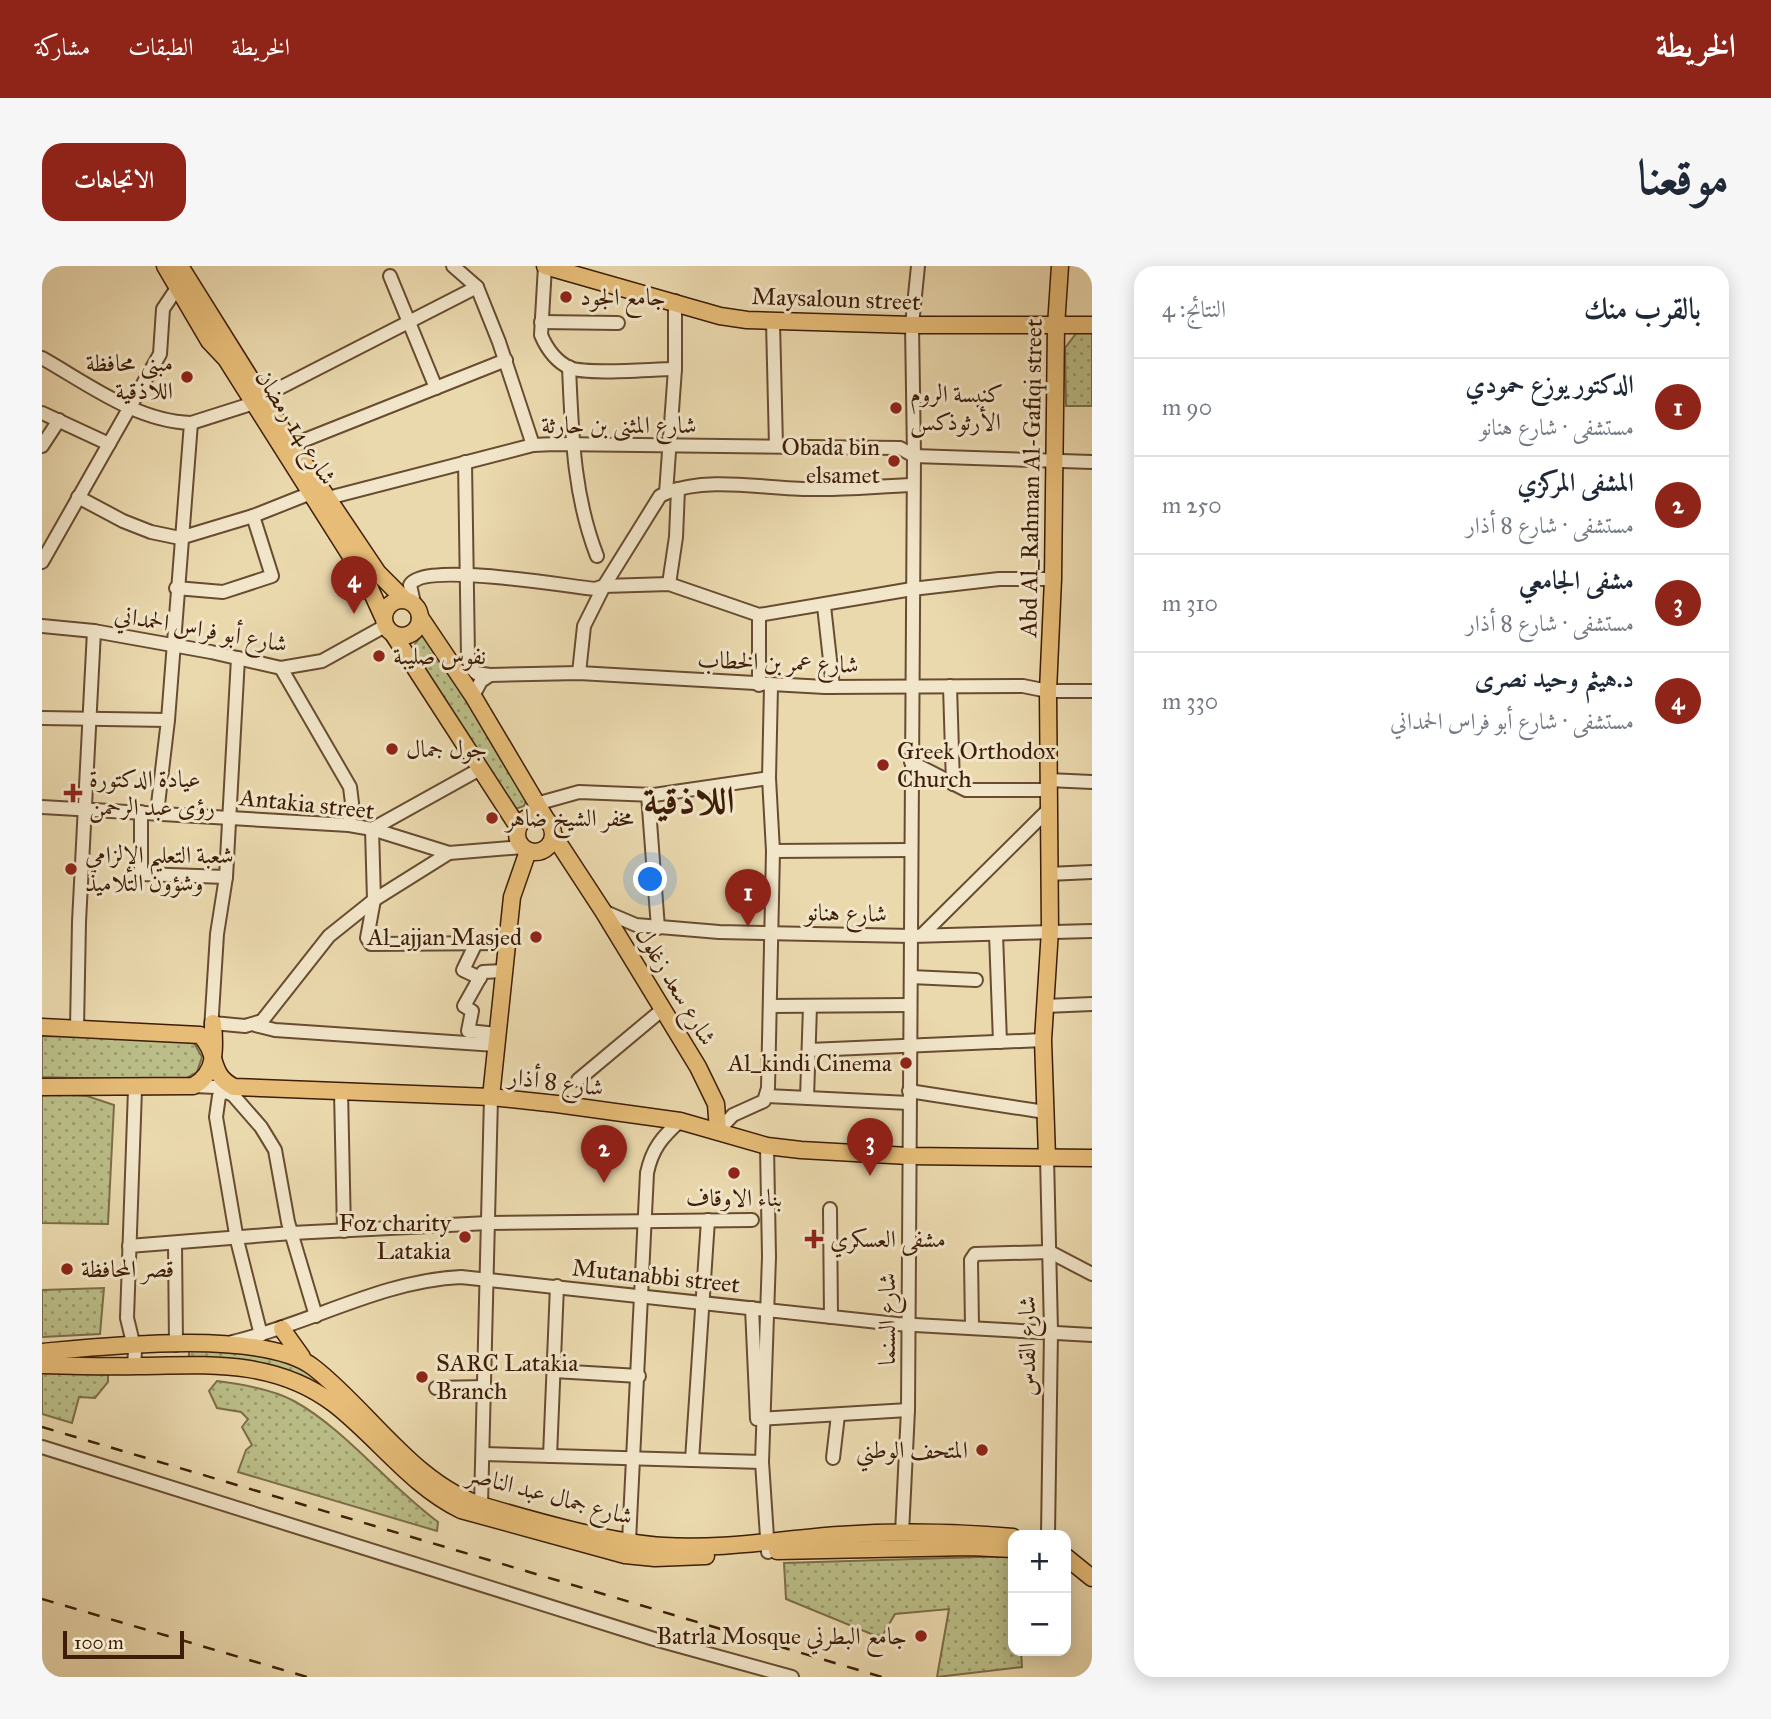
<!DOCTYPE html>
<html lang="ar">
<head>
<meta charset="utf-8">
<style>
	:root { --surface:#fff; --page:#f6f6f7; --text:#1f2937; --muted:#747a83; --line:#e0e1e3; --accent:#8f2418 }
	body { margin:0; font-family:"IM FELL Great Primer",Amiri,serif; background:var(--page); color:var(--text); direction:rtl }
	.controls { position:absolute; right:21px; bottom:21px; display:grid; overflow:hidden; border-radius:14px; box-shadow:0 4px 18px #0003 }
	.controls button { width:63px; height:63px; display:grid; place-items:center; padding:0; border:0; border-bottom:2px solid var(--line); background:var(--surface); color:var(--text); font:35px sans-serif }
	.scale { position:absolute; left:21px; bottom:18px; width:121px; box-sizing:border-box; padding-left:7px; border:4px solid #3d1d07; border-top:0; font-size:19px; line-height:24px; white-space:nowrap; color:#3d1d07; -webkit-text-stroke:5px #f2e6ca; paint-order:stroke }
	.you { position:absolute; left:609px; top:614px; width:24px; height:24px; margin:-18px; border:5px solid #fff; border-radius:50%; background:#1a73e8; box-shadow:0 0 0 10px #1a73e833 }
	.badge { display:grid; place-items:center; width:46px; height:46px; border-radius:50%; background:var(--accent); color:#fff; font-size:23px; font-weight:700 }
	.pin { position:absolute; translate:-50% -58px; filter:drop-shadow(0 2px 4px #0008) }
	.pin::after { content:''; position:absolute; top:37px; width:24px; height:21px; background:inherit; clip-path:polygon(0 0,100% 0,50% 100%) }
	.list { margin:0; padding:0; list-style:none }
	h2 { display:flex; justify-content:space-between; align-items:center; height:91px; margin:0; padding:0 28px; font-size:30px }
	h2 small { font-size:23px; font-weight:400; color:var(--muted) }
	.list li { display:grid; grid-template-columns:46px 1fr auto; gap:21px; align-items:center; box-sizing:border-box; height:98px; padding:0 28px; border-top:2px solid var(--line) }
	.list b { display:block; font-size:26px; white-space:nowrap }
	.list p { margin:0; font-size:23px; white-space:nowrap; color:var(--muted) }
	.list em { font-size:23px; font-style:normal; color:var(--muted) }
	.map { position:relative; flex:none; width:1050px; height:1411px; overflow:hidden; direction:ltr; border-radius:21px }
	header { display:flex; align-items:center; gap:42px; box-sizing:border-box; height:98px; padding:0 35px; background:var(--accent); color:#fff }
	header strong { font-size:33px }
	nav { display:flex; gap:38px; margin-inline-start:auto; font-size:24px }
	.intro { display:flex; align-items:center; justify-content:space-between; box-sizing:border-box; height:168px; padding:0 42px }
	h1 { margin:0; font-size:49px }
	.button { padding:18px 32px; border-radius:21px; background:var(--accent); color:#fff; font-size:24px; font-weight:700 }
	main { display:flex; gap:42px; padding:0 42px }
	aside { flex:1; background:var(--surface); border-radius:21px; box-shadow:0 4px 18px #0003 }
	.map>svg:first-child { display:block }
	.grass { fill:url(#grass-dots); stroke:#7c6e48; stroke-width:2 }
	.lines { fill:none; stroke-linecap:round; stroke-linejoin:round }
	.minor-casing { stroke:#684c31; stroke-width:16 }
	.major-casing { stroke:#3d1d07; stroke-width:19 }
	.minor { stroke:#f2e6ca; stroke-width:12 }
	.major { stroke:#e6bc77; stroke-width:16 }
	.rail { stroke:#3d1d07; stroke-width:2.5; stroke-dasharray:12 12; stroke-linecap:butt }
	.poi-dot { fill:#8f2418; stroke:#f2e6ca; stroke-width:2.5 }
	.labels { text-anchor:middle; stroke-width:6; stroke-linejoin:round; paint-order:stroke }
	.poi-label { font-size:24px; fill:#3d1d07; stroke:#f2e6ca; text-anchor:start }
	.street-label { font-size:24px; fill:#3d1d07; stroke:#f2e6ca }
	.town-label { font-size:38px; font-weight:bold; fill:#3d1d07; stroke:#f2e6ca }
</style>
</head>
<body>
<header>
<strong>الخريطة</strong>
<nav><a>الخريطة</a><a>الطبقات</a><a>مشاركة</a></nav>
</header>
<div class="intro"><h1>موقعنا</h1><a class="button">الاتجاهات</a></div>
<main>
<aside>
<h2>بالقرب منك<small>النتائج: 4</small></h2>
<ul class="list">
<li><span class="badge">1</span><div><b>الدكتور يوزع حمودي</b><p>مستشفى · شارع هنانو</p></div><em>90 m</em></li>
<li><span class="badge">2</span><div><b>المشفى المركزي</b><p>مستشفى · شارع 8 أذار</p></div><em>250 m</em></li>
<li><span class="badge">3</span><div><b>مشفى الجامعي</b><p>مستشفى · شارع 8 أذار</p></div><em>310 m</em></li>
<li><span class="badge">4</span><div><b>د.هيثم وحيد نصرى</b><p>مستشفى · شارع أبو فراس الحمداني</p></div><em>330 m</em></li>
</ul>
</aside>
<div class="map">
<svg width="1050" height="1411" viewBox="0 0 1050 1411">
	<defs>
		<pattern id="grass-dots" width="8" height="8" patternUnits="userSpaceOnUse" patternTransform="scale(1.75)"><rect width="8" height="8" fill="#bbbe88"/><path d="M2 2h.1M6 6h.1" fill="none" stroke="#999a6d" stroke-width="1.8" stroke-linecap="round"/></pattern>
	</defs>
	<rect width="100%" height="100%" fill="#ebd9ae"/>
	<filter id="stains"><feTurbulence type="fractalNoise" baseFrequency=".00286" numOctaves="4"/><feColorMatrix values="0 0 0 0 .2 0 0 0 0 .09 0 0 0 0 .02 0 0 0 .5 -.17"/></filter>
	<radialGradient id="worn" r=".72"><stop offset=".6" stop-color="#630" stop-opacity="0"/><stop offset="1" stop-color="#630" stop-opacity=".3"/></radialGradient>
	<g class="grass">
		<polygon points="1050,64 1050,140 1024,140 1023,82 1036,65"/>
		<polygon points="379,370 392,372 486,529 482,540 470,544 374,390 373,378"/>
		<polygon points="0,770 139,771 152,777 160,791 155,806 139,815 0,811"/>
		<polygon points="0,827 45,830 72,839 66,958 0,957"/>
		<polygon points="62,1022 58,1068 0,1071 0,1024"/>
		<polygon points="178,1084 235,1088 280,1114 310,1144 268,1116 147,1094 147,1085"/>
		<polygon points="0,1105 66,1106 66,1116 53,1132 37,1131 30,1157 0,1148"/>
		<path d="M175,1115c24,3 55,8 77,20 51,28 95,85 144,121l-1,9 -199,-59 8,-22 6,-5 -10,-18 6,-8 -7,-7 -24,-4 -8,-17z"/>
		<polygon points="971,1290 971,1385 979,1385 980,1401 895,1411 907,1343 853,1348 839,1372 744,1333 742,1297"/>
	</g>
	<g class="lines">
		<g class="minor-casing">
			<g id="minor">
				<polyline points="411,0 435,21 457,76 491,179"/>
				<path d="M503,0l-4,69c6,14 16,27 29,33 18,7 83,1 105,1"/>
				<polyline points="348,10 394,122"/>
				<polyline points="499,56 576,57"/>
				<polyline points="731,56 734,180"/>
				<path d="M0,92c46,26 94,63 149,65l-23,297 -11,93"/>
				<path d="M527,101c3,66 4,127 28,189"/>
				<polyline points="222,130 435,21"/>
				<polyline points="0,147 67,178"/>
				<polyline points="149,157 212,137"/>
				<polyline points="250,179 464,94"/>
				<polyline points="0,180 17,154"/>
				<polyline points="423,196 426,391 428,400 434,407 448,409"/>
				<path d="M624,227c43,-17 99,-4 145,-4 34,1 68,-3 102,-4"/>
				<polyline points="36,231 81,255 109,266 138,272 211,250 269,227"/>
				<polyline points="286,232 491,179 513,178 858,182 872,190 1050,196"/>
				<polyline points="0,296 118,88 121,43 133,25"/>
				<polyline points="627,318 634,271 636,223"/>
				<polyline points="134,322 181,326 230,310 211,250"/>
				<path d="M372,337l-4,-18c14,-24 155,1 185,4l9,-3 65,-2 90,31 153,-26 87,-10h54"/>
				<polyline points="782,340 791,421"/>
				<polyline points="717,349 717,419"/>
				<polyline points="0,360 52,365 169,386 239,402 280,395 343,360"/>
				<polyline points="239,402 308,521 310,537 307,559"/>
				<polyline points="537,407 542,360 562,320 618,230 624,227 633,103 633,35"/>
				<polyline points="908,420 911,518"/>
				<polyline points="431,430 439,415 448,409 537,407 783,421 981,420 1006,425 1050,425"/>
				<polyline points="0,452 126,454"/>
				<polyline points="869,496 924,524 1006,524"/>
				<polyline points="438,503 330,563 332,634 325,672 329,678 464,677"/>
				<polyline points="1006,514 1050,516"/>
				<polyline points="606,529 616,662"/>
				<polyline points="494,538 537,526 612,529 727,512"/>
				<polyline points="0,541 307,559 330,563 407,587 481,581"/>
				<polyline points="99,546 99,608 184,611"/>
				<polyline points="731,585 868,584"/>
				<polyline points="1006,608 1050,606"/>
				<polyline points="561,645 594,659 677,666 870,670 1050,665"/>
				<polyline points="954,668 958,776"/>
				<polyline points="880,669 1006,544"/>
				<polyline points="434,677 421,704 438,712"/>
				<polyline points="869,711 934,714"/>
				<polyline points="728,740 868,739"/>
				<polyline points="1003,740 1050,738"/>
				<polyline points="171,757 203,760 220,755 287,670 332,634 407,587"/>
				<polyline points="213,759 233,764 454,779"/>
				<polyline points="35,762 37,656 52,365"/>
				<polyline points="169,764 175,668 184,611 196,392"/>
				<polyline points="455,768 426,765 430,745 422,740 441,706 461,705"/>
				<polyline points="767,784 1001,774"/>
				<polyline points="536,814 621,743"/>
				<polyline points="151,820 174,821 191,829 219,861 233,884 246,956 274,1050"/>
				<polyline points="188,822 177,830 174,851 195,974 219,1069"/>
				<polyline points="299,825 302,965"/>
				<polyline points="867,825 1003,846"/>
				<polyline points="725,830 867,837"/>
				<polyline points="765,832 768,740"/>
				<polyline points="676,865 691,849 722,835 726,822 731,585 727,512 729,420"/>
				<polyline points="725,880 727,991 720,1196 726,1286"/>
				<polyline points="1005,891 1009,1065 1006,1269"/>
				<polyline points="788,943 789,1051"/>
				<polyline points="133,977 134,1079"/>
				<polyline points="87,980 250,967 446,957 710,954"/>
				<polyline points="710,1042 715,1153 866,1144"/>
				<polyline points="930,1060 929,994 933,988 1008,986 1050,1008"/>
				<path d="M190,1076c78,-18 148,-61 229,-65l436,47 195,11"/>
				<polyline points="92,1100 93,1085 85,1052 93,823"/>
				<polyline points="512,1105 597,1110"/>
				<polyline points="394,1122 443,1121"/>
				<polyline points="0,1181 612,1373 750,1411"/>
				<polyline points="441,1188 720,1196"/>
				<polyline points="508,1190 515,1020"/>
				<polyline points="791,1192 796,1149"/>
				<polyline points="650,1194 666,954"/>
				<polyline points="439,1239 449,831"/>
				<polyline points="860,1267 866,1144 872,190 870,59 876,0"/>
				<path d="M587,1275l18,-368c5,-24 15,-36 33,-52"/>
			</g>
		</g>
		<g class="major-casing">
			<g id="major">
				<polyline points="123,0 167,75 184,93 325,316 341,351"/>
				<polyline points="138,0 250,179 336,307 362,333"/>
				<polyline points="503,0 678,50 705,54 870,59 1050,59"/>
				<circle cx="360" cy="352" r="18"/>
				<polyline points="378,351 431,430 504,553"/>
				<polyline points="351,368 476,561"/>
				<circle cx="493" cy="568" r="18"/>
				<polyline points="512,570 561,645 656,801 674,838 676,865"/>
				<path d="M0,761l158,8c19,18 8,39 34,52l257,10 66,7 123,17 87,25 34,4 108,6 183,2"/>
				<path d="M0,821l151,-1c24,-12 22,-40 20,-63"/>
				<polyline points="449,831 470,631 486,585"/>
				<polyline points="1005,891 1001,774 1008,664 1006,425 1011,313 1014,60 1018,0"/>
				<polyline points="240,1063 260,1091"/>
				<path d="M0,1086c64,-6 220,-23 271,15 55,42 102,119 171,139 51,15 128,37 180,40 59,4 117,-7 175,-11 58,-4 116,-3 174,2"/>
				<path d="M0,1099c32,1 64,2 97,1 69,-1 136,-7 195,38 44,34 76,81 127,106l164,45 30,3 51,-2"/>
				<polyline points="735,1285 928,1281 971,1283"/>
				<polyline points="1024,1291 1050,1312"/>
			</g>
		</g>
		<use href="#minor" class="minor"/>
		<use href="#major" class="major"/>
		<g class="rail">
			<polyline points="0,1161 840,1411"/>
			<polyline points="0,1333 265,1411"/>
		</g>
	</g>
	<g class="poi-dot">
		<circle cx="524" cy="31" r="7"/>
		<circle cx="145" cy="111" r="7"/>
		<circle cx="854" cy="142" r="7"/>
		<circle cx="852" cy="195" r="7"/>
		<circle cx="337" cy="390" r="7"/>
		<circle cx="350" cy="483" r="7"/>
		<circle cx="841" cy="499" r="7"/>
		<path d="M27.5 516.5h7v7h7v7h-7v7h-7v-7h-7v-7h7z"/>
		<circle cx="450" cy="552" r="7"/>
		<circle cx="29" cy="603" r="7"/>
		<circle cx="494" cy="671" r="7"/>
		<circle cx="864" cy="797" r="7"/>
		<circle cx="692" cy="907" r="7"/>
		<circle cx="423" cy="971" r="7"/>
		<path d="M768.5 962.5h7v7h7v7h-7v7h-7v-7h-7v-7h7z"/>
		<circle cx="25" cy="1003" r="7"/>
		<circle cx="380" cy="1111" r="7"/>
		<circle cx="940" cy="1184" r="7"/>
		<circle cx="879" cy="1370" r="7"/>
	</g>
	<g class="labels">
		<g class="poi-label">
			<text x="538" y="39">جامع الجود</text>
			<text x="131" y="105" text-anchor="end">مبنى محافظة<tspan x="131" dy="28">اللاذقية</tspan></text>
			<text x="868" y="136">كنيسة الروم<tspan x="868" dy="28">الأرثوذكس</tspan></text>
			<text x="838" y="189" text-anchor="end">Obada bin<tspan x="838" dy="28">elsamet</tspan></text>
			<text x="351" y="398">نفوس صليبة</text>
			<text x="364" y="491">جول جمال</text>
			<text x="855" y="493">Greek Orthodox<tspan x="855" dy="28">Church</tspan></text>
			<text x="47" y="521">عيادة الدكتورة<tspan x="47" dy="28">رؤى عبد الرحمن</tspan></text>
			<text x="464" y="560">مخفر الشيخ ضاهر</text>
			<text x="43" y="597">شعبة التعليم الإلزامي<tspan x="43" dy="28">وشؤون التلاميذ</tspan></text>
			<text x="480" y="679" text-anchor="end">Al_ajjan Masjed</text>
			<text x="850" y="805" text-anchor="end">Al_kindi Cinema</text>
			<text x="692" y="940" text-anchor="middle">بناء الاوقاف</text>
			<text x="409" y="965" text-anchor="end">Foz charity<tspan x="409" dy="28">Latakia</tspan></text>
			<text x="788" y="981">مشفى العسكري</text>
			<text x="39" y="1011">قصر المحافظة</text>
			<text x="394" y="1105">SARC Latakia<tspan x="394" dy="28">Branch</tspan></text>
			<text x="926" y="1192" text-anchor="end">المتحف الوطني</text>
			<text x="865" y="1378" text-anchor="end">Batrla Mosque جامع البطرني</text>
		</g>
		<g class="street-label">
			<text transform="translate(794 33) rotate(2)" y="8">Maysaloun street</text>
			<text x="577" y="167">شارع المثنى بن حارثة</text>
			<text transform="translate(254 161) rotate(58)" y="8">شارع 14 رمضان</text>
			<text transform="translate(989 212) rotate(-89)" y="8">Abd Al_Rahman Al-Gafiqi street</text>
			<text transform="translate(159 363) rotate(10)" y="8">شارع أبو فراس الحمداني</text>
			<text transform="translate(736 396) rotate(2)" y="8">شارع عمر بن الخطاب</text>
			<text transform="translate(265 538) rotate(6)" y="8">Antakia street</text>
			<text transform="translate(804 647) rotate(1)" y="8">شارع هنانو</text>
			<text transform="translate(634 720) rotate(59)" y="8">شارع سعد زغلول</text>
			<text transform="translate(514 816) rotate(7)" y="8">شارع 8 أذار</text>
			<text transform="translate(614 1010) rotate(6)" y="8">Mutanabbi street</text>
			<text transform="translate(845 1053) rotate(-90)" y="8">شارع السنما</text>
			<text transform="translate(985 1080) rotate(-90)" y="8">شارع القدس</text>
			<text transform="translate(508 1229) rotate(15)" y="8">شارع جمال عبد الناصر</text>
		</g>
		<g class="town-label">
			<text x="647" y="547">اللاذقية</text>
		</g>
	</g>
	<rect width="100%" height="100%" filter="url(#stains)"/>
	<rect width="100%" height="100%" fill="url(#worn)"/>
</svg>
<div class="controls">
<button>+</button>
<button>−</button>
</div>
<div class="scale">100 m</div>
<div class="you"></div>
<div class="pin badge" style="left:706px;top:661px">1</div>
<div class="pin badge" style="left:562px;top:917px">2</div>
<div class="pin badge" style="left:828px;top:910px">3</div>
<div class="pin badge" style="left:312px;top:348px">4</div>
</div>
</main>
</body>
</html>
